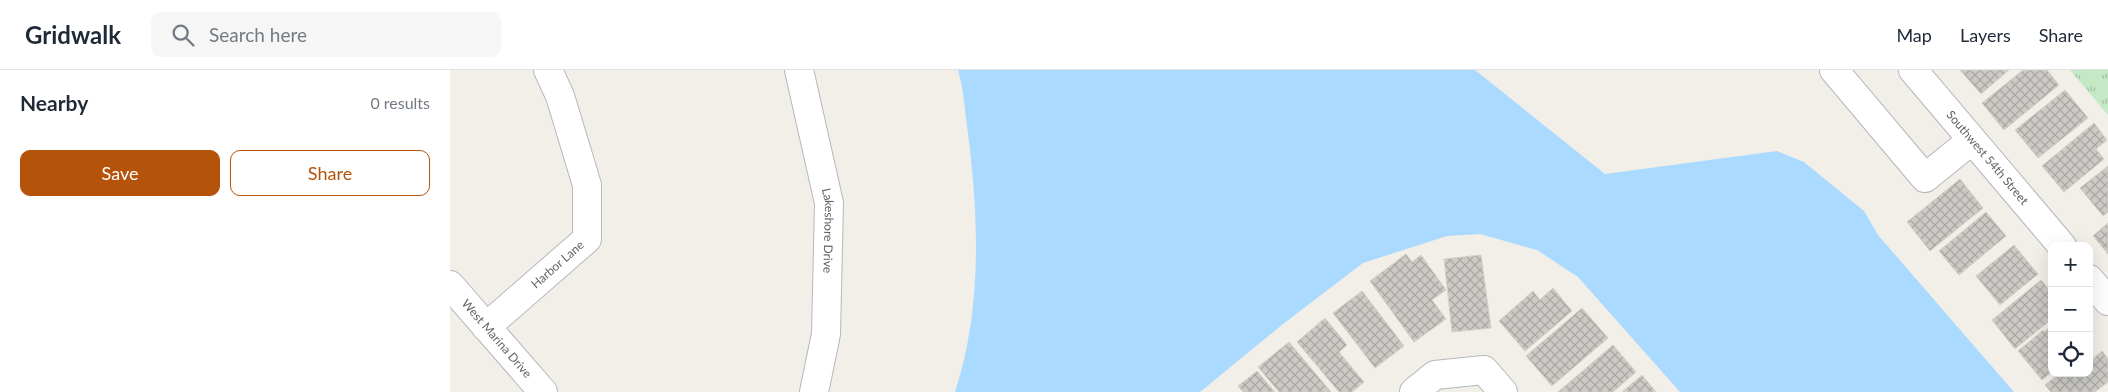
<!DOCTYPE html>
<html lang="en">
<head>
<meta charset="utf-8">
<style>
	:root { --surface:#fff; --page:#f6f6f7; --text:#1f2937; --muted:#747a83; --line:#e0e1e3; --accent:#b45309 }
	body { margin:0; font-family:Lato,sans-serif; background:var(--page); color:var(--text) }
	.controls { position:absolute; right:15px; bottom:15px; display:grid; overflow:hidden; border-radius:10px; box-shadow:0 5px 20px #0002 }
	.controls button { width:45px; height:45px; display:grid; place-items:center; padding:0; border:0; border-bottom:1px solid var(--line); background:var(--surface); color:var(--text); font:25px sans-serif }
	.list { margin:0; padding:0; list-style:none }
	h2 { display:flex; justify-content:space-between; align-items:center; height:65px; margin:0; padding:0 20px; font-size:21px }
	h2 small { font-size:16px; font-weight:400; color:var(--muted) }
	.actions { display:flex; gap:10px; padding:15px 20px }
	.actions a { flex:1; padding:11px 0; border:1px solid var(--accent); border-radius:10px; text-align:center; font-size:18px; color:var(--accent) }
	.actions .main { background:var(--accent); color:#fff }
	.icon { flex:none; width:28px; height:28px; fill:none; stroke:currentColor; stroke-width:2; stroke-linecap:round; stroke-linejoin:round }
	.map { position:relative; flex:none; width:1658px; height:322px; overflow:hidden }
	header { display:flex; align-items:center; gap:30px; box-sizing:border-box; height:70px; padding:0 25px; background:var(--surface); border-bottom:1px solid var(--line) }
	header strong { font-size:24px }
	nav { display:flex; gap:28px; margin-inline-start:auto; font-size:18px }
	.search { width:350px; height:45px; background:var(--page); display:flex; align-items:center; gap:12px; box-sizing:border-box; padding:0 18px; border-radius:10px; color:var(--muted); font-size:19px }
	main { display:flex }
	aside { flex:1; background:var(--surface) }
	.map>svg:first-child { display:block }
	.grass { fill:url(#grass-tufts) }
	.water { fill:#aadaff }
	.building { fill:url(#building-cross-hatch); stroke:#d6d1c6 }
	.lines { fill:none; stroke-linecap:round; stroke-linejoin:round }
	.minor-casing { stroke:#b5b8bc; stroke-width:30 }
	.minor { stroke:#fff; stroke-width:28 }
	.labels { text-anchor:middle; stroke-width:5; stroke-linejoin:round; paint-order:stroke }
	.street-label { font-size:12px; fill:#5f6368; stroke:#fff }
</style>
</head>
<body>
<header>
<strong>Gridwalk</strong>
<div class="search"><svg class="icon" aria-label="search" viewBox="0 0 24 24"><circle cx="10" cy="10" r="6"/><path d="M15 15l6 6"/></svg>Search here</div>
<nav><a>Map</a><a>Layers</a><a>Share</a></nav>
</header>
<main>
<aside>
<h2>Nearby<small>0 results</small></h2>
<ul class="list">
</ul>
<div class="actions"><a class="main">Save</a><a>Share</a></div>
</aside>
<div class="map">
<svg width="1658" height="322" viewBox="0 0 1658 322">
	<defs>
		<pattern id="grass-tufts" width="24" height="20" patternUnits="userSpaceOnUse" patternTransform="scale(1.25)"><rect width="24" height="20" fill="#c5e8c5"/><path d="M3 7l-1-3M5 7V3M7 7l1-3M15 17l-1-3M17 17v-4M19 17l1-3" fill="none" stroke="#a3c0a4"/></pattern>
		<pattern id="building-cross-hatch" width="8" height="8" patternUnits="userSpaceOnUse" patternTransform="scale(1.25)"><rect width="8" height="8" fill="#cccac5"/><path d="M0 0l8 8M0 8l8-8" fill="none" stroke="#a9a8a4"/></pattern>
	</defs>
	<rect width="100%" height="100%" fill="#f1efe8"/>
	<polygon class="grass" points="1620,0 1658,0 1658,45"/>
	<path class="water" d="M508,0h517l130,104 172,-23 27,11 60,49 14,24 136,157h-334l-102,-115 -41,-27 -57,-16 -33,2 -84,27 -80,61 -83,68h-245c27,-82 24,-173 13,-258 -3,-21 -4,-43 -10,-64z"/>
	<g class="building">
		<polygon points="1510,0 1559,0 1531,24"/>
		<polygon points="1573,0 1597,0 1609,15 1554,60 1532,33"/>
		<polygon points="1615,20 1638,48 1588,88 1565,60"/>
		<polygon points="1644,53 1657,70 1646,79 1654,89 1614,122 1592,96"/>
		<polygon points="1658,96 1658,142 1653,146 1630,118"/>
		<polygon points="1510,109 1533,138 1480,181 1457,152"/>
		<polygon points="1536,142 1556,166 1509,205 1489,181"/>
		<polygon points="1658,153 1658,184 1643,166"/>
		<polygon points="1564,175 1588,204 1550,235 1526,206"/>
		<polygon points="956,184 962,192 971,185 996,220 982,230 996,249 964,272 920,211"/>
		<polygon points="1031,185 1041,258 1002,262 994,189"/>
		<polygon points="1591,210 1602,223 1602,249 1565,279 1542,250"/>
		<polygon points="1103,218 1122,241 1075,281 1049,251 1083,221 1090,230"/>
		<polygon points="912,221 954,276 925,298 883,243"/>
		<polygon points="1132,238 1158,268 1102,316 1076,286"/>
		<polygon points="875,248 897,275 889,282 914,312 902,322 889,322 847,272"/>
		<polygon points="1602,255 1602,302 1592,310 1568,281 1593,260 1594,262"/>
		<polygon points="839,272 881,322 829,322 808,297"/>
		<polygon points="1163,275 1186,302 1163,322 1108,322"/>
		<polygon points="1652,281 1658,289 1658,312 1645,322 1601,322 1595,315 1610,303 1620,303 1622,306 1625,303 1639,303 1639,292"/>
		<polygon points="807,301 825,322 793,322 788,316"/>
		<polygon points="1192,305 1206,322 1172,322"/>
	</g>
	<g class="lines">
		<g class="minor-casing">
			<g id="minor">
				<path id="s1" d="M349,0l30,133 -3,131 -12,58"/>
				<polyline points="1384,0 1475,108 1522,70"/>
				<path id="s2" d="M1463,0l149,176"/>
				<polyline points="1639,209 1658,231"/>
				<path id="s3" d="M0,215l93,107"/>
				<path id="s4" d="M36,257l101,-88v-54l-27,-89 -12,-26"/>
				<polyline points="964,322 985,305 1034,300 1053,322"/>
			</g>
		</g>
		<use href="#minor" class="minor"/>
	</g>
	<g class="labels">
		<g class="street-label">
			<text dy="4" stroke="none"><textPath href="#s2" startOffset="115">Southwest 54th Street</textPath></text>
			<text dy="4" stroke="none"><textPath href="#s1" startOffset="164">Lakeshore Drive</textPath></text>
			<text dy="4" stroke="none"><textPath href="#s4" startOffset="95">Harbor Lane</textPath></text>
			<text dy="4" stroke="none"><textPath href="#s3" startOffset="71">West Marina Drive</textPath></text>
		</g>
	</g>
</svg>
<div class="controls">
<button>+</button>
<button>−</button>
<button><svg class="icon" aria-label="locate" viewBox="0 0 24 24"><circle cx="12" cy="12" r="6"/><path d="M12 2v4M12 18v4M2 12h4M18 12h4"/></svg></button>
</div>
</div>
</main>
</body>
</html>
